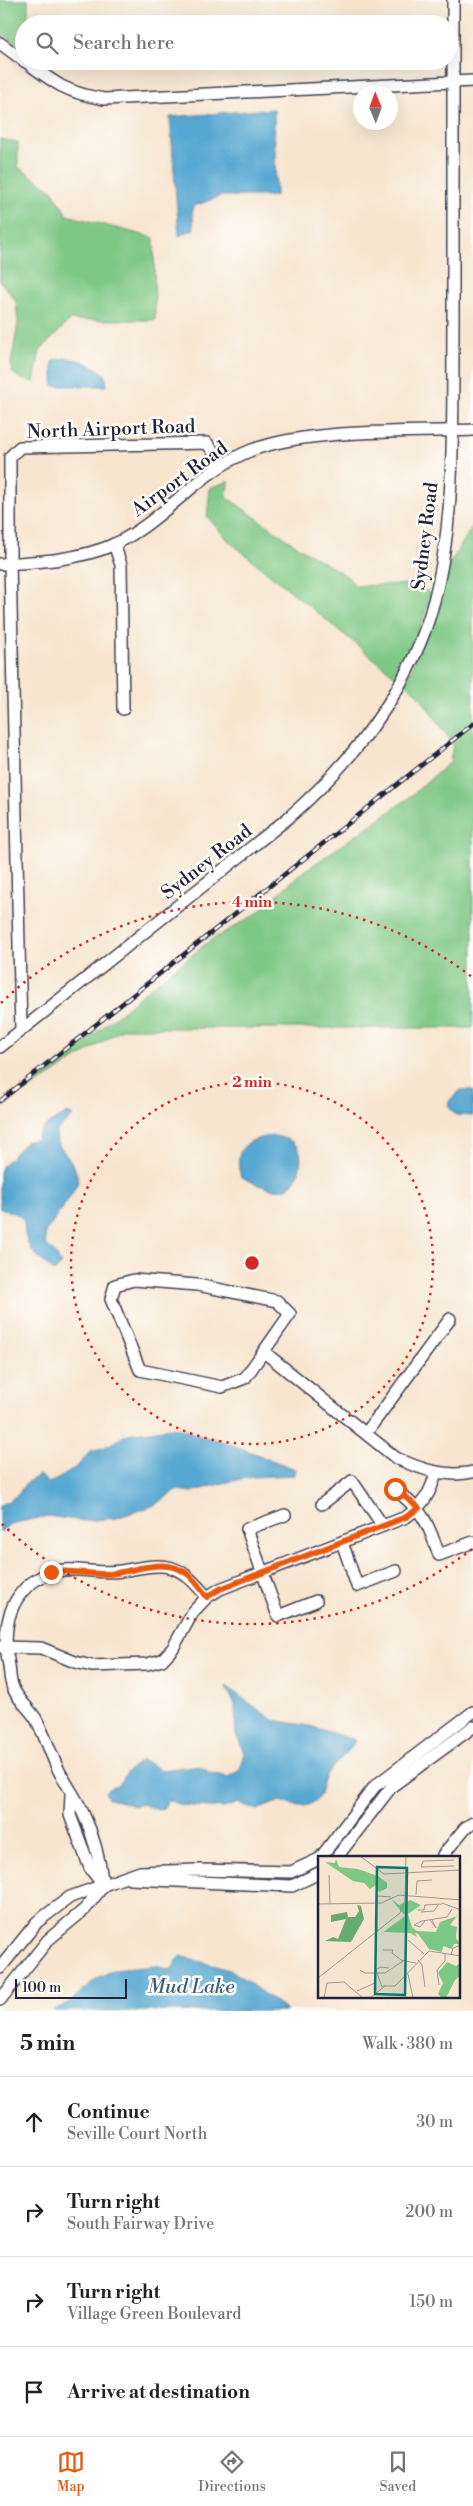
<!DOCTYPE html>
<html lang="en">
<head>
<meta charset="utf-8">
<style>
	:root { --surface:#fff; --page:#f2f2f2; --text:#202124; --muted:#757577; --line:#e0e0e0; --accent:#ea580c }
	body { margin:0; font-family:"Libre Bodoni",serif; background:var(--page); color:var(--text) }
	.compass { position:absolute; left:353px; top:85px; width:45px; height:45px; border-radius:50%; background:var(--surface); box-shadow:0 5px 20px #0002; rotate:359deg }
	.scale { position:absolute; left:15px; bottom:12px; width:112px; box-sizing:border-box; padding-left:5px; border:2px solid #22223b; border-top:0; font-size:14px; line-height:18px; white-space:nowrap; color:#22223b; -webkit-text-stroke:4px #fdfcf7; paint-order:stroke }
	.stop { position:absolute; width:15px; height:15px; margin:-11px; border:4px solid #ea580c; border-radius:50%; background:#fff }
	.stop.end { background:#ea580c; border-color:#fff; box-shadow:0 1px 5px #0008 }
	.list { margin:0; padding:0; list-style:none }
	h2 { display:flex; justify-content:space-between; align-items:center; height:65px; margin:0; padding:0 20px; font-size:21px }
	h2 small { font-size:16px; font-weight:400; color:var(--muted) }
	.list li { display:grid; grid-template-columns:32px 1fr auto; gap:15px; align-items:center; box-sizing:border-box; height:90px; padding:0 20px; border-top:1px solid var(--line) }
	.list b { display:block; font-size:19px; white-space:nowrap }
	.list p { margin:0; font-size:16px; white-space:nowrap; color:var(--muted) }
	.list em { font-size:16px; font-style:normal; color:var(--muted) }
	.icon { flex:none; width:28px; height:28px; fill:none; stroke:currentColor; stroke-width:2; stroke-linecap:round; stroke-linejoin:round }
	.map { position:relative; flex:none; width:473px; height:2011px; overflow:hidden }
	.search { position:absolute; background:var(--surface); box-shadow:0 5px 20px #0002; left:15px; right:15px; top:15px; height:55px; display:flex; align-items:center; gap:12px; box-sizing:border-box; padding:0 18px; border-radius:28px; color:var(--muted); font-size:19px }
	.sheet { height:425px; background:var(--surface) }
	nav { display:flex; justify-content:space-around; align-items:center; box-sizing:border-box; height:70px; border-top:1px solid var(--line); background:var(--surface); font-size:14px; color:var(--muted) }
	nav a { display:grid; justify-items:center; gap:2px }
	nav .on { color:var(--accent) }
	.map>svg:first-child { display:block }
	.green { fill:#7ec885; stroke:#507560 }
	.water { fill:#56a7d1; stroke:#3c6486 }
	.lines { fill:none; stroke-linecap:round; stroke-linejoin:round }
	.minor-casing { stroke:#423f51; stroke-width:14 }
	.minor { stroke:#fff; stroke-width:11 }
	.rail-casing { stroke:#22223b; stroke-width:4.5 }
	.rail { stroke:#fdfcf7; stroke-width:2.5; stroke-dasharray:8; stroke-linecap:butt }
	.route { stroke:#ea580c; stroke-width:6 }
	.ring { fill:none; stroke:#d62828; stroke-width:2.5; stroke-dasharray:2.5 5 }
	.labels { text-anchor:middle; stroke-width:5; stroke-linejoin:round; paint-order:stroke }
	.street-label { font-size:19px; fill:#22223b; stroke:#fdfcf7 }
	.water-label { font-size:20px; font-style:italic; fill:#395e7e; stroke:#fdfcf7 }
	.inset-road { fill:none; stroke:#a29794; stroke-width:1 }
	.view { fill:#0f766e; fill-opacity:0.15; stroke:#0f766e; stroke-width:2.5 }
	.inset-edge { fill:none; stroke:#22223b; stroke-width:2.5 }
	.centre { fill:#d62828; stroke:#fdfcf7; stroke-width:2.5 }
	.ring-label { font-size:15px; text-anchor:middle; font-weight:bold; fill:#d62828; stroke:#fdfcf7; stroke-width:5; stroke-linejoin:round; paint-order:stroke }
</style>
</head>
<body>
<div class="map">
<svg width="473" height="2011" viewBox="0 0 473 2011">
	<rect width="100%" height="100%" fill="#fdfcf7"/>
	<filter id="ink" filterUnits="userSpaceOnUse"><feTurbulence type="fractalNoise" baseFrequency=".02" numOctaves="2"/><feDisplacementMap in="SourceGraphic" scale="10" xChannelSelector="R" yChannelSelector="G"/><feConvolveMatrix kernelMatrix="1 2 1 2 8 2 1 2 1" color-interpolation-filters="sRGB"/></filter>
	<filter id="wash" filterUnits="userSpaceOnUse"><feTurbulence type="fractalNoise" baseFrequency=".0096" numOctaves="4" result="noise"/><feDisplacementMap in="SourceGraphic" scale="20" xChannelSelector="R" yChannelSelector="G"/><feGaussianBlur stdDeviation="1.12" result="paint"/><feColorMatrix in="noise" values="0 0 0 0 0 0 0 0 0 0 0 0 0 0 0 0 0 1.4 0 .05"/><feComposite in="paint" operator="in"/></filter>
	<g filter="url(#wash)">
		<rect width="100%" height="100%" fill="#f7e5cf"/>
		<g class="green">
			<polygon points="0,0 28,0 28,24 24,24 24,50 0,32"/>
			<polygon points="0,139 18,142 18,167 52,190 67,215 154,238 155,320 70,320 40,351 34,382 21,379 13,373 11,364 18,323 16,301 0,281"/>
			<polygon points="229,481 226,497 297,546 348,577 355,586 415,584 431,594 417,640 399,679 230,542 207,517 210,488"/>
			<polygon points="473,526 473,1028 124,1028 25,1092 145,992 208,942 256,914 299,875 406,800 450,762 453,744 418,694 406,684 444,572"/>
		</g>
		<g class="water">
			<polygon points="274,109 276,196 221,196 192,207 194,229 179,236 170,117"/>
			<path d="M64,358c17,1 27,6 41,16l2,12h-54v-25z"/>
			<polygon points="461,1090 473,1090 473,1116 456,1115 448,1106 449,1101"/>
			<path d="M68,1113l5,3 -17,15 1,12 16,21 6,16 -9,17 -25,36 1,11 8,8 7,12 -7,8c-7,-7 -19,-16 -24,-25 -13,-22 7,-30 -30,-38v-37l3,-7 24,-24 9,-1c5,-15 19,-20 32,-27z"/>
			<path d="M276,1136c7,2 16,4 21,10 9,11 1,40 -14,43 -15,2 -30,-7 -42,-12 -9,-29 7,-40 35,-41z"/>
			<path d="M171,1428l16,2 13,6 22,5 73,28 -1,6 -41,2 -30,6 -31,9 -15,-2 -22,15 -39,13 -33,3 -35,-5 -38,8 -10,8v-26l18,-11 7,-11 14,-9 10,8c18,-8 30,-16 41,-32l13,-3 25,-14z"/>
			<path d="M226,1686l47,34 37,6 45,14c-6,14 -20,22 -29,35 -3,6 -4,13 -6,19 -9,18 -26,12 -40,7l-23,9 -19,-7 -14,5 -43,-3 -13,-5 -5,9 -5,1 -16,-6 -7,2 -27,-8 -3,-6 3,-3 11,-4 9,-14 13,-11 20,10 32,-4 8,1 9,6 18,4 12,-7 5,-17 -9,-18 -1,-30z"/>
			<polygon points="180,1956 233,1971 287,2011 52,2011 70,2002 96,1979 113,1970 156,1966 171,1970"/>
		</g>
	</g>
	<g filter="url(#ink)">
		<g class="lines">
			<g class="minor-casing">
				<g id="minor">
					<polyline points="0,43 24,61"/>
					<path d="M25,61c29,22 42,32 79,38l369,-18"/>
					<polyline points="114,544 121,565 123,709"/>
					<path d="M0,564c39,-2 79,-4 115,-20 50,-24 84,-74 137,-94 59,-22 156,-17 221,-20"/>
					<polyline points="21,1030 10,563 10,457 20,447 207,443 222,464"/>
					<path d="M0,1047l287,-228c56,-49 104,-106 133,-176 39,-95 32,-218 33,-320 0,-107 0,-215 0,-323"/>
					<polygon points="134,1280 197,1285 277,1301 290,1314 245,1378 222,1387 140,1370 111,1299 115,1285"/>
					<path d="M264,1352l132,106c24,11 50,20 77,14"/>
					<polyline points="366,1433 450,1319"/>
					<path d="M395,1489c29,24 32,31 44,66l34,-13"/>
					<polyline points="322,1504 352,1481 383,1526"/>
					<polyline points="285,1515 247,1529 278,1616 316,1601"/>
					<polyline points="342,1542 357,1586 396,1571"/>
					<path d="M0,1647l41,1 34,14 17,4 55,-2 15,-4 11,-12 20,-36 14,-15 13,-8 186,-72c17,-12 25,-24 30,-45"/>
					<polyline points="71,1794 70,1815 90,1868 102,1884"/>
					<polyline points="443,1855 465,1828 473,1823"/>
					<polyline points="321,1857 375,1786 473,1712"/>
					<polyline points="337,1857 392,1786 473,1727"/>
					<polyline points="130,1879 292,1886 319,1873"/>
					<path d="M103,1886c-3,-25 -9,-50 -20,-73 -7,-16 -18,-30 -26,-46 -7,-16 -13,-33 -21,-48 -7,-11 -18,-19 -23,-31 -3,-6 -3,-15 -4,-22 -8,-38 0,-78 41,-93 22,-8 48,2 71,-2 46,-8 55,-11 86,26"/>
					<polyline points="0,1968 37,1922 70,1897 140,1872 198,1870 291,1872 319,1859"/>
					<polyline points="0,2000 48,1940 85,1909 103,1886"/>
				</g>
			</g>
			<use href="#minor" class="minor"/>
			<g class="rail-casing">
				<polyline id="rail" points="0,1101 473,724"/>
			</g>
			<use href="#rail" class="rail"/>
		</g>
	</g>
	<g class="lines" filter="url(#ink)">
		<path class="route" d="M51,1572c20,-2 38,3 58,2 25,-2 58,-19 81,2 6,6 12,14 17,21l13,-8 186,-72 13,-9 -24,-19"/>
	</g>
	<g class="ring">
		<circle cx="252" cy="1263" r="181"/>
		<path d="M472 1549A361 361 0 0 1 1 1523M1 1003A361 361 0 0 1 472 977"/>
	</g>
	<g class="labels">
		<g class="street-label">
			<text transform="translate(111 428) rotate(-2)" y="7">North Airport Road</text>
			<text transform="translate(179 478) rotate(-36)" y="7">Airport Road</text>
			<text transform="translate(424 536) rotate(-83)" y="7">Sydney Road</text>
			<text transform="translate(206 861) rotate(-38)" y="7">Sydney Road</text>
		</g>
		<g class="water-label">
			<text x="191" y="1993">Mud Lake</text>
		</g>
	</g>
	<g transform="translate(318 1856)">
		<rect width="142" height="142" fill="#f7e5cf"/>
		<path d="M18,3l3,8 19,2 20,7 9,7v5l-8,4 -3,-7 -6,4 -6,-6 -11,-2 -28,-19 10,1zM73,43l8,6 11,-5 11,5 -13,9 4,13 5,4 19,1 4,-10 17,-6 -7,9 7,2 -1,11 4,6h-6l-2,5 -9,-3 -1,6 -13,-3 -11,-15 -3,-1 2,4 -7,-4 -26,-1 -6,4 27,-20zM129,106l9,4 4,-3v13l-5,4 -9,18h-4l-4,-4 5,-11 -5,-10z" fill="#7ec885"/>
		<path d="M39,49l4,1 3,13 -13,23 -26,-1 8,-4 5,2 8,-20 -15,3v-7l16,-3 1,5h7l4,-6z" fill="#66ac72"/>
		<path class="inset-road" d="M42,0l24,18 77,-4M136,4l-31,1 -2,6 33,-1M11,19l1,29M98,39l1,-14 15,-1M124,47l19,7M0,48l63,-1 18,-8 62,5M100,54h6l1,-5 17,-1M103,56l13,-1 4,-6M112,64l6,8 -4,-8M107,65l-5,6 -6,-2 8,-4 25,-4 5,-8M59,76v-36l14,1M90,84l16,14M65,94h10l-1,3 9,7 15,3M133,99l2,-7 8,-3M100,104l4,5 3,22M42,114l5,3h20l18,-12M90,118l5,24M0,122l82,-65 5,-13 1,-44M121,129l-2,-15 8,-9v-7M65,130h12l34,-35 32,5M64,131l-6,-17 4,-3 9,1M39,135l18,-8M6,142l3,-15 17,-1 19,16M52,142l15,-12"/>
		<path class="view" d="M59,11l30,1 -2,127 -30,-1z"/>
		<rect width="142" height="142" class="inset-edge"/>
	</g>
	<circle cx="252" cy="1263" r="8" class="centre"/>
	<g class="ring-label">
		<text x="252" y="907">4 min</text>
		<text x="252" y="1087">2 min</text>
	</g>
</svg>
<svg class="compass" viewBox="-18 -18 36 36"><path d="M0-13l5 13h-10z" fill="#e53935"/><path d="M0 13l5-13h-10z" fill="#757577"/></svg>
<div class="scale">100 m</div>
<div class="stop" style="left:395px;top:1489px"></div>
<div class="stop end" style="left:51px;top:1572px"></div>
<div class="search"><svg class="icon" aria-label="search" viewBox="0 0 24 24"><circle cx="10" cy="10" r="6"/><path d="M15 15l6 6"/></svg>Search here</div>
</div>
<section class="sheet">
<h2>5 min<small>Walk · 380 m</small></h2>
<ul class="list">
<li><svg class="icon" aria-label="ahead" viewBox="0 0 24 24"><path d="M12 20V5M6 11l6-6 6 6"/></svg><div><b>Continue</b><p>Seville Court North</p></div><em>30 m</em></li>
<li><svg class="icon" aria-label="right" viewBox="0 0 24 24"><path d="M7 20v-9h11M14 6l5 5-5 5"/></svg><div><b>Turn right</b><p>South Fairway Drive</p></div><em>200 m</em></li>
<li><svg class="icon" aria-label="right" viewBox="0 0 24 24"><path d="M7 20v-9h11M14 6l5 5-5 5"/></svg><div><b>Turn right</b><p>Village Green Boulevard</p></div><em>150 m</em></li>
<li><svg class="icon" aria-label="arrive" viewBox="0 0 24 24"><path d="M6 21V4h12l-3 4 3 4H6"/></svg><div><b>Arrive at destination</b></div></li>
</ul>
</section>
<nav>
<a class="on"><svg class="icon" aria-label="map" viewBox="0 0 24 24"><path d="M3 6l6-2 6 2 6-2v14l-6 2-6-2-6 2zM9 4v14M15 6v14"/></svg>Map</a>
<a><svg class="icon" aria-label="directions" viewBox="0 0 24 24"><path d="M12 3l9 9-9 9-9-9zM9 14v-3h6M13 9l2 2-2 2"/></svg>Directions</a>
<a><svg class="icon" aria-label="saved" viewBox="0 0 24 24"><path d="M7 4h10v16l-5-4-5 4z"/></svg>Saved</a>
</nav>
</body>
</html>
